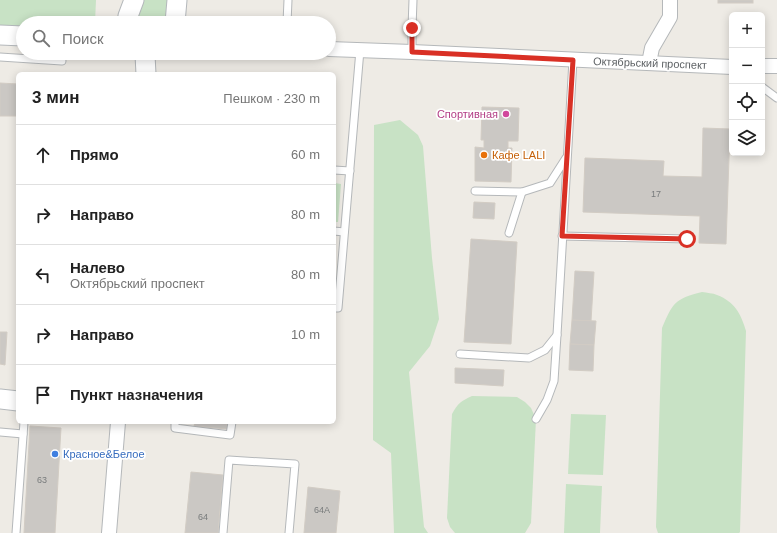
<!DOCTYPE html>
<html lang="ru">
<head>
<meta charset="utf-8">
<style>
	:root { --surface:#fff; --page:#f2f2f2; --text:#222; --muted:#767676; --line:#e0e0e0 }
	body { margin:0; font-family:Arial,sans-serif; background:var(--page); color:var(--text) }
	.controls { position:absolute; right:12px; top:12px; display:grid; overflow:hidden; border-radius:6px; box-shadow:0 2px 10px #0003 }
	.controls button { width:36px; height:36px; display:grid; place-items:center; padding:0; border:0; border-bottom:1px solid var(--line); background:var(--surface); color:var(--text); font:20px sans-serif }
	.stop { position:absolute; width:12px; height:12px; margin:-9px; border:3px solid #d93025; border-radius:50%; background:#fff }
	.stop.end { background:#d93025; border-color:#fff; box-shadow:0 1px 4px #0008 }
	.list { margin:0; padding:0; list-style:none }
	h2 { display:flex; justify-content:space-between; align-items:center; height:52px; margin:0; padding:0 16px; font-size:17px }
	h2 small { font-size:13px; font-weight:400; color:var(--muted) }
	.list li { display:grid; grid-template-columns:26px 1fr auto; gap:12px; align-items:center; box-sizing:border-box; height:60px; padding:0 16px; border-top:1px solid var(--line) }
	.list b { display:block; font-size:15px; white-space:nowrap }
	.list p { margin:0; font-size:13px; white-space:nowrap; color:var(--muted) }
	.list em { font-size:13px; font-style:normal; color:var(--muted) }
	.icon { flex:none; width:22px; height:22px; fill:none; stroke:currentColor; stroke-width:2; stroke-linecap:round; stroke-linejoin:round }
	.map { position:relative; flex:none; width:777px; height:533px; overflow:hidden }
	.search { position:absolute; background:var(--surface); box-shadow:0 2px 10px #0003; left:16px; top:16px; width:320px; height:44px; display:flex; align-items:center; gap:10px; box-sizing:border-box; padding:0 14px; border-radius:22px; color:var(--muted); font-size:15px }
	.panel { position:absolute; background:var(--surface); box-shadow:0 2px 10px #0003; left:16px; top:72px; width:320px; height:352px; border-radius:6px }
	.map>svg:first-child { display:block }
	.green { fill:#c8e2c5 }
	.building { fill:#cbc8c4; stroke:#d2ccc4 }
	.lines { fill:none; stroke-linecap:round; stroke-linejoin:round }
	.lane-casing { stroke:#b5b8ba; stroke-width:9 }
	.street-casing { stroke:#b5b8ba; stroke-width:16 }
	.secondary-casing { stroke:#b4b8bb; stroke-width:21 }
	.lane { stroke:#fff; stroke-width:7 }
	.street { stroke:#fff; stroke-width:14 }
	.secondary { stroke:#fff; stroke-width:19 }
	.route { stroke:#d93025; stroke-width:5 }
	.hotel-dot { fill:#d1479c; stroke:#fff; stroke-width:1.5 }
	.food-dot { fill:#e8710a; stroke:#fff; stroke-width:1.5 }
	.shop-dot { fill:#3f7fe0; stroke:#fff; stroke-width:1.5 }
	.labels { text-anchor:middle; stroke-width:3.5; stroke-linejoin:round; paint-order:stroke }
	.number-label { font-size:9px; fill:#787b7c }
	.street-label { font-size:11px; fill:#5d6164; stroke:#fff }
	.hotel-label { font-size:11px; fill:#b23c85; stroke:#fff; text-anchor:end }
	.food-label { font-size:11px; fill:#c56008; stroke:#fff; text-anchor:start }
	.shop-label { font-size:11px; fill:#366cbe; stroke:#fff; text-anchor:start }
</style>
</head>
<body>
<div class="map">
<svg width="777" height="533" viewBox="0 0 777 533">
	<rect width="100%" height="100%" fill="#eeebe5"/>
	<g class="green">
		<polygon points="0,0 96,0 95,23 23,23 23,30 0,29"/>
		<polygon points="140,0 168,0 167,23 133,23"/>
		<polygon points="400,120 418,135 423,146 432,258 439,319 430,346 409,372 424,527 428,533 394,533 391,453 373,440 374,125"/>
		<polygon points="334,183 341,184 338,222 334,222"/>
		<path d="M702,292c5,1 11,1 15,3 18,7 24,19 29,36l-6,201 -1,1h-81l-2,-6 6,-199c11,-25 12,-29 40,-36z"/>
		<path d="M472,396l45,1 8,5 6,6 5,11 -5,104 -6,10h-70l-5,-6 -3,-9 5,-104c6,-11 9,-13 20,-18z"/>
		<polygon points="571,414 606,415 603,475 568,474"/>
		<polygon points="566,484 602,486 600,533 564,533"/>
	</g>
	<g class="building">
		<rect x="718" y="0" width="35" height="3"/>
		<polygon points="0,83 18,84 18,116 0,116"/>
		<polygon points="482,107 519,108 518,141 508,141 508,148 512,148 511,182 475,181 475,147 484,148 484,140 481,140"/>
		<polygon points="703,128 730,129 726,244 699,243 700,216 583,212 585,158 664,161 663,176 702,177"/>
		<polygon points="474,202 495,203 494,219 473,218"/>
		<polygon points="471,239 517,242 511,344 464,342"/>
		<polygon points="575,271 594,272 591,321 572,320"/>
		<polygon points="572,320 596,321 594,345 570,344"/>
		<polygon points="0,332 7,332 5,365 0,364"/>
		<polygon points="570,344 594,345 593,371 569,370"/>
		<polygon points="455,368 504,370 503,386 455,383"/>
		<polygon points="195,422 227,422 227,429 194,426"/>
		<polygon points="30,426 61,428 55,533 24,533"/>
		<polygon points="191,472 223,475 218,533 185,533"/>
		<polygon points="308,487 340,491 336,533 304,533"/>
	</g>
	<g class="lines">
		<g class="lane-casing">
			<g id="lane">
				<polyline points="287,23 288,0"/>
				<polyline points="412,52 412,28 413,0"/>
				<polyline points="0,57 62,61"/>
				<polyline points="762,87 777,98"/>
				<polyline points="334,170 350,171"/>
				<polyline points="475,191 522,192 550,183 566,158"/>
				<polyline points="334,231 344,232"/>
				<polyline points="509,233 522,192"/>
				<polyline points="562,236 687,239"/>
				<polyline points="334,308 338,308 360,50"/>
				<polyline points="460,354 529,358 545,350 557,335 573,60"/>
				<polyline points="536,419 547,400 554,381 557,335"/>
				<polyline points="175,422 175,428 230,435 232,422"/>
				<polyline points="0,432 23,434"/>
				<polyline points="16,533 24,422"/>
				<polyline points="223,533 229,460 295,464 289,533"/>
			</g>
		</g>
		<g class="street-casing">
			<g id="street">
				<polyline points="329,49 412,52 732,67"/>
				<polyline points="649,63 652,48 670,17 670,0"/>
				<polyline points="762,66 777,66"/>
				<polyline points="109,533 118,422"/>
			</g>
		</g>
		<g class="secondary-casing">
			<g id="secondary">
				<polyline points="127,23 128,16 134,0"/>
				<polyline points="175,23 177,0"/>
				<polyline points="0,35 23,36"/>
				<polyline points="145,55 146,74"/>
				<polyline points="0,399 18,401"/>
			</g>
		</g>
		<use href="#lane" class="lane"/>
		<use href="#street" class="street"/>
		<use href="#secondary" class="secondary"/>
	</g>
	<g class="lines">
		<polyline class="route" points="412,28 412,52 573,60 562,236 687,239"/>
	</g>
	<circle class="hotel-dot" cx="506" cy="114" r="4"/>
	<circle class="food-dot" cx="484" cy="155" r="4"/>
	<circle class="shop-dot" cx="55" cy="454" r="4"/>
	<g class="labels">
		<g class="number-label">
			<text x="656" y="197">17</text>
			<text x="42" y="483">63</text>
			<text x="322" y="513">64А</text>
			<text x="203" y="520">64</text>
		</g>
		<g class="street-label">
			<text transform="translate(650 63) rotate(2)" y="4">Октябрьский проспект</text>
		</g>
		<g class="hotel-label">
			<text x="498" y="118">Спортивная</text>
		</g>
		<g class="food-label">
			<text x="492" y="159">Кафе LALI</text>
		</g>
		<g class="shop-label">
			<text x="63" y="458">Красное&amp;Белое</text>
		</g>
	</g>
</svg>
<div class="controls">
<button>+</button>
<button>−</button>
<button><svg class="icon" aria-label="locate" viewBox="0 0 24 24"><circle cx="12" cy="12" r="6"/><path d="M12 2v4M12 18v4M2 12h4M18 12h4"/></svg></button>
<button><svg class="icon" aria-label="layers" viewBox="0 0 24 24"><path d="M12 4l9 5-9 5-9-5zM3 14l9 5 9-5"/></svg></button>
</div>
<div class="stop" style="left:687px;top:239px"></div>
<div class="stop end" style="left:412px;top:28px"></div>
<div class="search"><svg class="icon" aria-label="search" viewBox="0 0 24 24"><circle cx="10" cy="10" r="6"/><path d="M15 15l6 6"/></svg>Поиск</div>
<section class="panel">
<h2>3 мин<small>Пешком · 230 m</small></h2>
<ul class="list">
<li><svg class="icon" aria-label="ahead" viewBox="0 0 24 24"><path d="M12 20V5M6 11l6-6 6 6"/></svg><div><b>Прямо</b></div><em>60 m</em></li>
<li><svg class="icon" aria-label="right" viewBox="0 0 24 24"><path d="M7 20v-9h11M14 6l5 5-5 5"/></svg><div><b>Направо</b></div><em>80 m</em></li>
<li><svg class="icon" aria-label="left" viewBox="0 0 24 24"><path d="M17 20v-9H6M10 6l-5 5 5 5"/></svg><div><b>Налево</b><p>Октябрьский проспект</p></div><em>80 m</em></li>
<li><svg class="icon" aria-label="right" viewBox="0 0 24 24"><path d="M7 20v-9h11M14 6l5 5-5 5"/></svg><div><b>Направо</b></div><em>10 m</em></li>
<li><svg class="icon" aria-label="arrive" viewBox="0 0 24 24"><path d="M6 21V4h12l-3 4 3 4H6"/></svg><div><b>Пункт назначения</b></div></li>
</ul>
</section>
</div>
</body>
</html>
